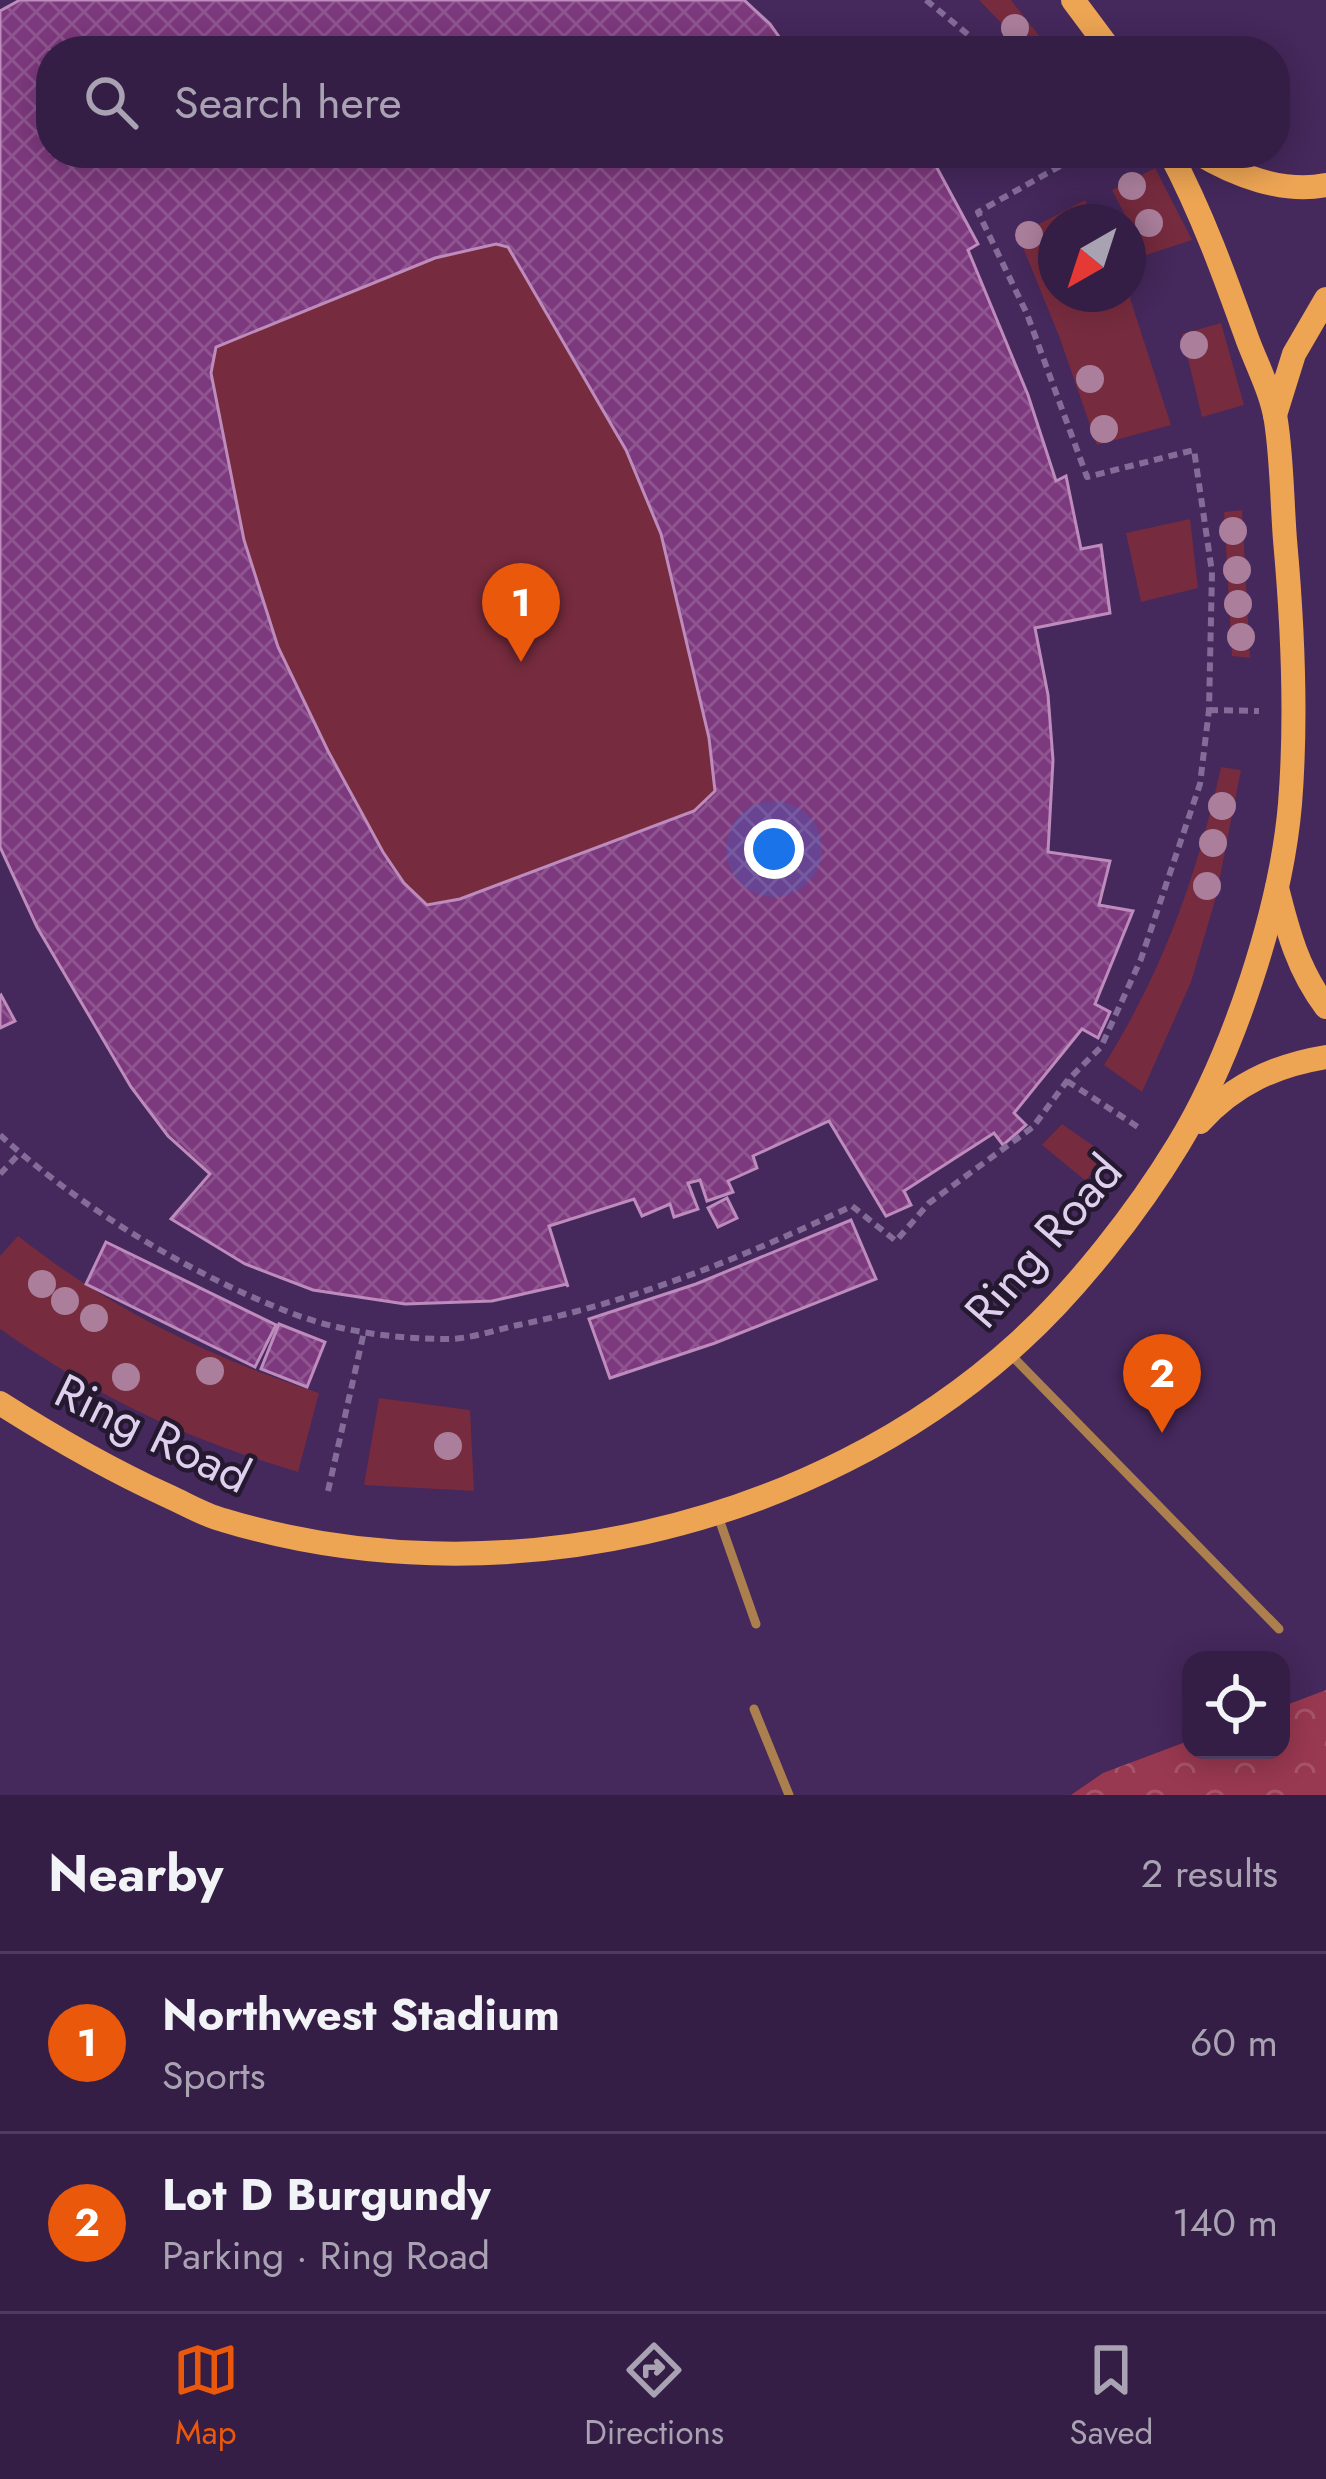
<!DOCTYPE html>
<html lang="en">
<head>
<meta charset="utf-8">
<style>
	:root { --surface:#341e45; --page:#3c274c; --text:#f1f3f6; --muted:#a9a2b3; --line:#4e3c5e; --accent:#ea580c }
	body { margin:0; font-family:Jost,sans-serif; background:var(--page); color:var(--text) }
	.controls { position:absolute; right:36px; bottom:36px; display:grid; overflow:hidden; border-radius:24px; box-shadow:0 6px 30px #0003 }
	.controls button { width:108px; height:108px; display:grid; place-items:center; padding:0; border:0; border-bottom:3px solid var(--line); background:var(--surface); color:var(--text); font:60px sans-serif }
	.compass { position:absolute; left:1038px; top:204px; width:108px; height:108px; border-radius:50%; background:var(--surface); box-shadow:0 6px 30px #0003; rotate:219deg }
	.you { position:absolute; left:774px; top:849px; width:42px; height:42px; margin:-30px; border:9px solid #fff; border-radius:50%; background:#1a73e8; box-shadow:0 0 0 18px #1a73e833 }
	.badge { display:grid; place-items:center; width:78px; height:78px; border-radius:50%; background:var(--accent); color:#fff; font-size:39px; font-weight:700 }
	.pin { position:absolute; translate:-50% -99px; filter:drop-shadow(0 3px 6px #0008) }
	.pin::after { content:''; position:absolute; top:63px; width:42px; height:36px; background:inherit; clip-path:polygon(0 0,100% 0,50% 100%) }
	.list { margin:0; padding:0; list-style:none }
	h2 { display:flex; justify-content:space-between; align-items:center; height:156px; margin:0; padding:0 48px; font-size:51px }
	h2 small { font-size:39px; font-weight:400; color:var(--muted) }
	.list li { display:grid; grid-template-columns:78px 1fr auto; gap:36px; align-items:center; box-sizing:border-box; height:180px; padding:0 48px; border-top:3px solid var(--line) }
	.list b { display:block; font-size:45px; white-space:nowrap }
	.list p { margin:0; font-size:39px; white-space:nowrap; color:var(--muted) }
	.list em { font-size:39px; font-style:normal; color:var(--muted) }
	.icon { flex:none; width:66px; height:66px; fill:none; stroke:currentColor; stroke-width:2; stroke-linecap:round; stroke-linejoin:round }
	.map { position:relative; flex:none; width:1326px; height:1795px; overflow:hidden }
	.search { position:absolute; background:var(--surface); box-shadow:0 6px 30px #0003; left:36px; right:36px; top:36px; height:132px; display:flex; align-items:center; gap:30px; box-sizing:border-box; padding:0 42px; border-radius:48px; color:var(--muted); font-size:45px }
	.sheet { height:516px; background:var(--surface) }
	nav { display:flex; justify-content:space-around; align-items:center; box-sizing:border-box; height:168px; border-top:3px solid var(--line); background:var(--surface); font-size:33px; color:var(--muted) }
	nav a { display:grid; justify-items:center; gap:6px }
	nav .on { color:var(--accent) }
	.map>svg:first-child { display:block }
	.green { fill:#762b3e }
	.forest { fill:url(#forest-crowns) }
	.building { fill:url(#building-cross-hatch); stroke:#be8bbd; stroke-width:3; fill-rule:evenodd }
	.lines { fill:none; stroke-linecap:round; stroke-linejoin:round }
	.path { stroke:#846c98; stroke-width:6; stroke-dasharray:9 6; stroke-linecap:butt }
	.lane { stroke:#ac7f4e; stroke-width:9 }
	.secondary { stroke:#eda553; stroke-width:24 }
	.tree { fill:#ab7f9c }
	.labels { text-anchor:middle; stroke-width:9; stroke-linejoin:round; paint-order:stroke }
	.street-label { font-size:48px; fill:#dfcfef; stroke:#251930 }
</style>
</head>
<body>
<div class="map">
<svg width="1326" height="1795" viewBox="0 0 1326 1795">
	<defs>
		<pattern id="forest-crowns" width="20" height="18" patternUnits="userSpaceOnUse" patternTransform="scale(3)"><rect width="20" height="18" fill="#993851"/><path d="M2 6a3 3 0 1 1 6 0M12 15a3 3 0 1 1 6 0" fill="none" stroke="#a7546a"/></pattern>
		<pattern id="building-cross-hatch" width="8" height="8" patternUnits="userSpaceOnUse" patternTransform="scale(3)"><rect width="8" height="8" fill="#7d397d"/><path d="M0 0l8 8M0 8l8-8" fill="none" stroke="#8f5590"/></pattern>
	</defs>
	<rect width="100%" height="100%" fill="#45285c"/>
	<g class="green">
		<path d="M20,0h724l26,24 19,27h-738v102h878l49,91 -10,7 60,144 28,85 10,-4 15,73 20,-4 9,68 -75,16c15,75 20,146 13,222l62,10 -11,43 34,7 -38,93 15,8 -12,26 -17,-8 -67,82 12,13 -23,20 -10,-11 -89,56 7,15 -25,11 -58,-95 -75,35 4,12 -28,13 4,11 -26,9 -7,-21 -11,2 9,27 -24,8 -4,-13 -28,12 -9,-16 -83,26 18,61 -2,-3 -74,17 -87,3 -160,-40 -74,-45 39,-45 -42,-38 -37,-49 -94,-160 -37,-80v-836z"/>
		<polygon points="979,0 1011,0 1051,51 1028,51"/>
		<polygon points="1155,168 1192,240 1146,255 1112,190"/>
		<polygon points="1085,200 1095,222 1056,222 1056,294 1128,292 1171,425 1097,445 1059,336 1018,235"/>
		<polygon points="1221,323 1244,405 1202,417 1182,334"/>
		<polygon points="1242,510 1250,658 1232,656 1224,512"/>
		<polygon points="1190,519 1198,588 1141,602 1126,533"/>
		<path d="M1221,767l20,3 -25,127 -25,85 -49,110 -38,-27c60,-97 92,-186 117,-298z"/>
		<polygon points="1062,1124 1105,1154 1086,1181 1042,1145"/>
		<path d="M18,1236c95,74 186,119 301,157l-21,79c-117,-35 -197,-73 -298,-143v-73z"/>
		<polygon points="379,1398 470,1410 474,1491 364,1485"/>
	</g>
	<polygon class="forest" points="1326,1690 1326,1795 1071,1795 1103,1773 1191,1740 1191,1750 1281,1750 1281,1707"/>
	<g class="building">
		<path d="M20,0h724l26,24 19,27h-738v102h878l49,91 -10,6 60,145 28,86 10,-5 15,73 20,-4 9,68 -75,15 13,67 5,65 -5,92 62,9 -11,44 34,6 -38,93 15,8 -12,26 -16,-9 -68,84 12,12 -23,20 -9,-12 -90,58 7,14 -25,11 -57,-95 -76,35 4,12 -29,13 5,11 -26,9 -7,-21 -12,3 10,26 -24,8 -4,-13 -28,12 -8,-17 -85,27 19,61 -1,-3 -75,17 -87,3 -92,-14 -68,-26 -74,-45 39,-45 -42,-38 -37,-49 -94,-160 -37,-80v-836zM496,244l12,3 118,203 35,84 48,204 6,53 -21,20 -234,88 -33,6 -23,-22 -21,-31 -55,-101 -50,-104 -34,-107 -33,-167 5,-26 219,-89z"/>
		<polygon points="1,995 15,1021 0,1028 0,996"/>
		<polygon points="727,1198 737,1218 718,1227 708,1208"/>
		<polygon points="851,1220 876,1279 715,1343 610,1378 589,1319 696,1284"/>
		<polygon points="106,1242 276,1325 255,1367 86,1284"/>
		<polygon points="279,1324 325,1342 307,1387 261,1369"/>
	</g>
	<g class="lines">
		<g class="path">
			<polyline points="926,0 988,51"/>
			<polyline points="1209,710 1259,711"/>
			<polyline points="1067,1081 1138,1127"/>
			<path d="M0,1135c78,71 188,138 286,176 49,20 108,28 161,28 23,0 48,-9 71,-14 115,-23 228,-69 334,-119l44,35 33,-38 104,-76 34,-46 34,-34 40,-88 59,-175 9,-74 3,-138 -18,-122 -107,27 -60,-163 -49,-102 100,-56 -3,-3"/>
			<polyline points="0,1174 20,1153"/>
			<polyline points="328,1491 364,1332"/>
		</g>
		<g class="lane">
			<polyline points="1010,1354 1279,1629"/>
			<polyline points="718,1516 756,1624"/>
			<polyline points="754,1709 789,1795"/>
		</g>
		<g class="secondary">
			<polyline points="1073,0 1111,51"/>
			<path d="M1198,153c36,22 86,41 128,32"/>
			<polyline points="1275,415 1294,354 1326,299"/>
			<path d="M1277,888c11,44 21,82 49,119"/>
			<path d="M1200,1122c34,-38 76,-57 126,-65"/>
			<path d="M0,1403c55,35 109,66 168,93 18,8 36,19 55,24 269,82 589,11 797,-179 57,-52 118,-130 158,-196 55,-90 103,-236 112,-341 7,-87 3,-176 -5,-264 -3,-39 -3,-80 -9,-119 -4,-27 -18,-54 -28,-80 -23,-64 -46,-128 -78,-188"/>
		</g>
	</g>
	<g class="tree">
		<circle cx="1015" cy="28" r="14"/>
		<circle cx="1132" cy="186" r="14"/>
		<circle cx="1149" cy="223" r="14"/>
		<circle cx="1029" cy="235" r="14"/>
		<circle cx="1194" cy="345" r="14"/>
		<circle cx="1090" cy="379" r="14"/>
		<circle cx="1104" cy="429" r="14"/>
		<circle cx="1233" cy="531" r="14"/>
		<circle cx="1237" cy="570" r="14"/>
		<circle cx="1238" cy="604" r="14"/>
		<circle cx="1241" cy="637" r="14"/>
		<circle cx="1222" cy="806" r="14"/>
		<circle cx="1213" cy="843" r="14"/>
		<circle cx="1207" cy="886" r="14"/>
		<circle cx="42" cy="1284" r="14"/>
		<circle cx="65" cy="1301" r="14"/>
		<circle cx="94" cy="1318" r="14"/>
		<circle cx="210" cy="1371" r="14"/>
		<circle cx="126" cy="1377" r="14"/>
		<circle cx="448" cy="1446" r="14"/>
	</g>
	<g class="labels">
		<g class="street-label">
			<text transform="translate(1043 1241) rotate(-49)" y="17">Ring Road</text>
			<text transform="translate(153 1433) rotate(26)" y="17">Ring Road</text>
		</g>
	</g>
</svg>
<div class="controls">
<button><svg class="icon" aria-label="locate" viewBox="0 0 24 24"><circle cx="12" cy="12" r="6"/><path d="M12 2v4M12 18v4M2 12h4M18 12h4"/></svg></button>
</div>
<svg class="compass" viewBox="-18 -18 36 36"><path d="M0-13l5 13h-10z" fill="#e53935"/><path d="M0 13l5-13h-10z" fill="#a9a2b3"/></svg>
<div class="you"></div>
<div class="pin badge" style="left:521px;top:662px">1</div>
<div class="pin badge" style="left:1162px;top:1433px">2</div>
<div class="search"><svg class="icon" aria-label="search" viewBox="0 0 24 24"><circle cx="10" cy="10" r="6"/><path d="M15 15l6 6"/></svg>Search here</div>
</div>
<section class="sheet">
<h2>Nearby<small>2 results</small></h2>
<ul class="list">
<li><span class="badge">1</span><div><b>Northwest Stadium</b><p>Sports</p></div><em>60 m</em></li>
<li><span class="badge">2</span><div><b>Lot D Burgundy</b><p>Parking · Ring Road</p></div><em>140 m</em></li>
</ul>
</section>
<nav>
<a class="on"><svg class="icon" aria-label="map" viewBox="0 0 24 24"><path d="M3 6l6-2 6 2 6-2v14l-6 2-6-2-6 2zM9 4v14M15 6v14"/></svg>Map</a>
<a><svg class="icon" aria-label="directions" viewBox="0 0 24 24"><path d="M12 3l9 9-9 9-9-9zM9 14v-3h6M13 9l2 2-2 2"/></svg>Directions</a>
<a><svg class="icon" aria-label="saved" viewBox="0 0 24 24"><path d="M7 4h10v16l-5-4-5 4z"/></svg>Saved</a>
</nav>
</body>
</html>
